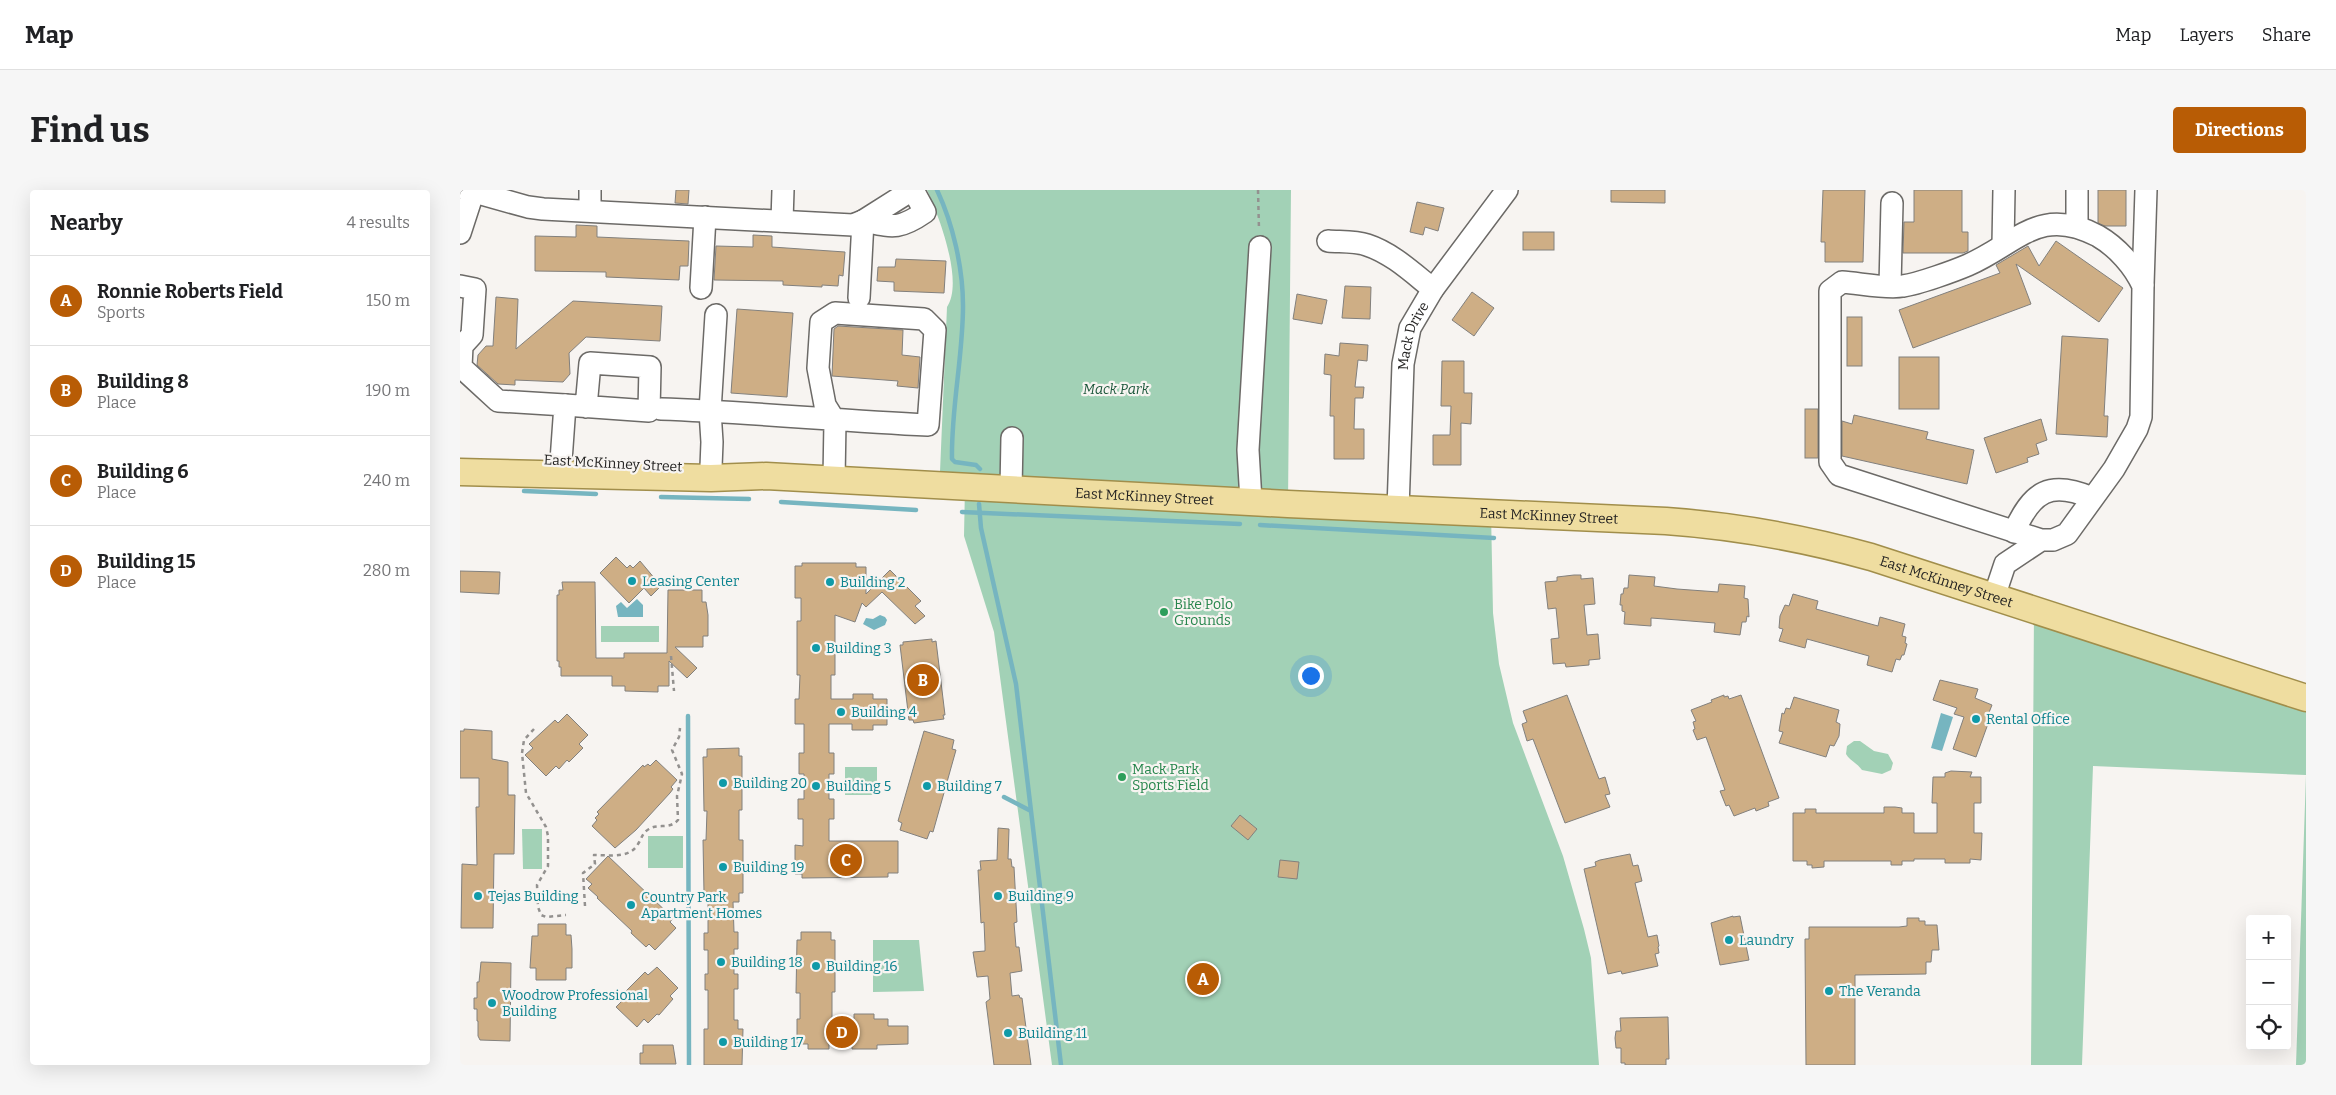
<!DOCTYPE html>
<html lang="en">
<head>
<meta charset="utf-8">
<style>
	:root { --surface:#fff; --page:#f6f6f6; --text:#202124; --muted:#757577; --line:#e0e0e0; --accent:#b85c05 }
	body { margin:0; font-family:Bitter,serif; background:var(--page); color:var(--text) }
	.controls { position:absolute; right:15px; bottom:15px; display:grid; overflow:hidden; border-radius:5px; box-shadow:0 5px 20px #0002 }
	.controls button { width:45px; height:45px; display:grid; place-items:center; padding:0; border:0; border-bottom:1px solid var(--line); background:var(--surface); color:var(--text); font:25px sans-serif }
	.you { position:absolute; left:850px; top:485px; width:18px; height:18px; margin:-12px; border:4px solid #fff; border-radius:50%; background:#1a73e8; box-shadow:0 0 0 8px #1a73e833 }
	.badge { display:grid; place-items:center; width:32px; height:32px; border-radius:50%; background:var(--accent); color:#fff; font-size:16px; font-weight:700 }
	.pin { position:absolute; translate:-50% -50%; border:2px solid #fff; box-shadow:0 1px 5px #0006 }
	.list { margin:0; padding:0; list-style:none }
	h2 { display:flex; justify-content:space-between; align-items:center; height:65px; margin:0; padding:0 20px; font-size:21px }
	h2 small { font-size:16px; font-weight:400; color:var(--muted) }
	.list li { display:grid; grid-template-columns:32px 1fr auto; gap:15px; align-items:center; box-sizing:border-box; height:90px; padding:0 20px; border-top:1px solid var(--line) }
	.list b { display:block; font-size:19px; white-space:nowrap }
	.list p { margin:0; font-size:16px; white-space:nowrap; color:var(--muted) }
	.list em { font-size:16px; font-style:normal; color:var(--muted) }
	.icon { flex:none; width:28px; height:28px; fill:none; stroke:currentColor; stroke-width:2; stroke-linecap:round; stroke-linejoin:round }
	.map { position:relative; flex:none; width:1846px; height:875px; overflow:hidden; border-radius:5px }
	header { display:flex; align-items:center; gap:30px; box-sizing:border-box; height:70px; padding:0 25px; background:var(--surface); border-bottom:1px solid var(--line) }
	header strong { font-size:24px }
	nav { display:flex; gap:28px; margin-inline-start:auto; font-size:18px }
	.intro { display:flex; align-items:center; justify-content:space-between; box-sizing:border-box; height:120px; padding:0 30px }
	h1 { margin:0; font-size:35px }
	.button { padding:12px 22px; border-radius:5px; background:var(--accent); color:#fff; font-size:18px; font-weight:700 }
	main { display:flex; gap:30px; padding:0 30px }
	aside { flex:1; background:var(--surface); border-radius:5px; box-shadow:0 5px 20px #0002 }
	.map>svg:first-child { display:block }
	.green { fill:#a2d1b6 }
	.water { fill:#76b5c0 }
	.lines { fill:none; stroke-linecap:round; stroke-linejoin:round }
	.stream { stroke:#76b5c0; stroke-width:4.5 }
	.building { fill:#ceae85; stroke:#82807d }
	.minor-casing { stroke:#6c6a67; stroke-width:24 }
	.major-casing { stroke:#a18e4b; stroke-width:29 }
	.path { stroke:#93918f; stroke-width:2.5; stroke-dasharray:4 4; stroke-linecap:butt }
	.minor { stroke:#fff; stroke-width:21 }
	.major { stroke:#efdda0; stroke-width:26 }
	.culture-dot { fill:#0f9aa8; stroke:#f7f4f1; stroke-width:2 }
	.leisure-dot { fill:#2e9e5b; stroke:#f7f4f1; stroke-width:2 }
	.labels { text-anchor:middle; stroke-width:4.5; stroke-linejoin:round; paint-order:stroke }
	.street-label { font-size:14px; fill:#242322; stroke:#f7f4f1 }
	.park-label { font-size:14px; font-style:italic; fill:#1d583c; stroke:#f7f4f1 }
	.culture-label { font-size:14px; fill:#0d838f; stroke:#f7f4f1; text-anchor:start }
	.leisure-label { font-size:14px; fill:#27864d; stroke:#f7f4f1; text-anchor:start }
</style>
</head>
<body>
<header>
<strong>Map</strong>
<nav><a>Map</a><a>Layers</a><a>Share</a></nav>
</header>
<div class="intro"><h1>Find us</h1><a class="button">Directions</a></div>
<main>
<aside>
<h2>Nearby<small>4 results</small></h2>
<ul class="list">
<li><span class="badge">A</span><div><b>Ronnie Roberts Field</b><p>Sports</p></div><em>150 m</em></li>
<li><span class="badge">B</span><div><b>Building 8</b><p>Place</p></div><em>190 m</em></li>
<li><span class="badge">C</span><div><b>Building 6</b><p>Place</p></div><em>240 m</em></li>
<li><span class="badge">D</span><div><b>Building 15</b><p>Place</p></div><em>280 m</em></li>
</ul>
</aside>
<div class="map">
<svg width="1846" height="875" viewBox="0 0 1846 875">
	<rect width="100%" height="100%" fill="#f7f4f1"/>
	<g class="green">
		<path d="M467,0h364l-3,313 203,9 2,101 6,51 14,59 50,133 21,73 7,29 8,107h-547l-58,-433 -30,-96 1,-50 -25,-14 7,-165c17,-25 -8,-91 -20,-117z"/>
		<polygon points="1574,419 1846,508 1846,875 1836,875 1846,585 1633,576 1622,875 1571,875"/>
		<rect x="141" y="436" width="58" height="16"/>
		<path d="M1394,551h6l14,10 14,3 5,9 -2,7 -9,4 -20,-4c-5,-7 -13,-10 -16,-16l1,-8z"/>
		<rect x="385" y="577" width="32" height="28"/>
		<polygon points="82,639 82,679 63,679 62,639"/>
		<rect x="188" y="646" width="35" height="32"/>
		<polygon points="413,750 459,750 464,801 413,802"/>
	</g>
	<g class="water">
		<polygon points="177,409 183,415 183,427 158,427 156,416 161,412 167,418"/>
		<polygon points="420,425 425,427 427,430 425,435 414,440 403,434 406,428 413,429"/>
		<polygon points="1481,523 1493,527 1482,561 1471,558"/>
	</g>
	<g class="lines">
		<g class="stream">
			<path d="M477,0c16,34 26,78 26,116 0,51 -12,102 -11,153l3,3 21,3 4,4"/>
			<polyline points="64,301 136,304"/>
			<polyline points="201,307 289,309"/>
			<polyline points="321,312 456,320"/>
			<polyline points="519,314 521,338 556,494 601,875"/>
			<polyline points="502,322 780,334"/>
			<polyline points="800,335 1034,348"/>
			<polyline points="228,526 229,875"/>
			<polyline points="544,607 569,620"/>
		</g>
	</g>
	<g class="building">
		<polygon points="216,0 229,0 228,14 215,13"/>
		<polygon points="1151,0 1205,0 1205,13 1151,12"/>
		<polygon points="1363,0 1405,0 1403,72 1365,72 1365,52 1361,52"/>
		<polygon points="1454,0 1502,0 1502,42 1508,42 1508,61 1503,63 1443,63 1444,32 1454,32"/>
		<polygon points="1638,0 1666,0 1666,36 1645,36 1638,33"/>
		<polygon points="957,12 984,18 978,41 965,37 963,45 950,42"/>
		<polygon points="116,35 137,36 137,47 229,51 228,76 220,76 219,90 146,87 146,82 75,81 75,46 116,47"/>
		<rect x="1063" y="42" width="31" height="18"/>
		<polygon points="293,45 312,46 312,57 385,62 383,86 379,85 378,96 362,95 362,97 323,95 323,91 254,90 256,56 293,57"/>
		<polygon points="1596,51 1663,98 1639,132 1556,74 1571,114 1453,158 1439,120 1540,83 1536,75 1568,56 1579,76"/>
		<polygon points="436,69 486,71 484,103 434,101 434,92 417,91 418,77 435,77"/>
		<polygon points="885,96 911,97 910,129 882,128"/>
		<polygon points="1012,102 1034,118 1014,146 992,130"/>
		<polygon points="837,104 867,110 862,134 833,129"/>
		<polygon points="36,107 58,109 56,159 113,111 202,116 200,151 126,147 109,163 110,184 103,192 55,190 55,195 38,194 17,175 18,165 26,156 33,156"/>
		<polygon points="277,119 333,123 327,207 271,203"/>
		<rect x="1387" y="127" width="15" height="49"/>
		<polygon points="378,136 443,140 442,165 460,167 458,198 437,196 438,191 372,186 374,139"/>
		<polygon points="1602,146 1648,149 1644,226 1648,226 1647,247 1596,244"/>
		<polygon points="880,153 908,155 907,171 898,170 895,197 904,197 903,208 895,208 894,239 904,239 904,269 874,269 874,226 870,226 871,185 864,184 865,164 879,166"/>
		<rect x="1439" y="167" width="40" height="52"/>
		<polygon points="982,171 1004,171 1004,203 1012,203 1011,234 1001,233 1001,275 973,275 973,245 990,245 991,216 981,216"/>
		<rect x="1345" y="219" width="13" height="49"/>
		<polygon points="1394,225 1468,242 1466,249 1514,260 1507,294 1382,266 1382,231 1392,234"/>
		<polygon points="1581,229 1587,250 1576,254 1579,264 1567,268 1568,272 1536,283 1524,248"/>
		<polygon points="156,367 167,378 170,375 173,378 180,371 201,396 191,406 184,398 169,413 140,383"/>
		<polygon points="342,373 396,373 396,377 406,377 406,404 430,380 461,411 455,416 465,426 455,434 422,402 406,417 402,413 395,432 375,425 375,485 371,485 371,509 393,509 393,504 413,504 413,509 427,509 427,535 413,535 413,540 392,540 392,534 369,534 369,563 374,563 374,584 369,584 369,609 374,609 374,629 369,629 369,651 438,651 438,683 428,683 428,687 342,688 342,684 335,684 335,655 343,656 343,629 338,629 338,609 344,609 344,584 339,584 339,563 344,563 344,534 335,534 335,509 339,509 340,485 337,485 337,431 341,431 341,408 335,408 335,376 342,376"/>
		<polygon points="0,381 40,382 39,404 0,402"/>
		<polygon points="1114,385 1121,385 1121,389 1133,388 1135,414 1124,415 1127,445 1138,444 1140,469 1129,470 1129,475 1106,477 1105,473 1093,474 1091,449 1099,448 1096,418 1088,419 1085,392 1097,391 1097,387"/>
		<polygon points="1169,385 1195,387 1194,396 1217,399 1258,402 1259,394 1285,396 1284,408 1288,409 1289,427 1287,426 1286,432 1282,432 1280,445 1254,442 1255,433 1218,430 1191,428 1191,436 1164,434 1165,422 1162,421 1162,415 1160,415 1161,404 1163,404 1164,398 1168,398"/>
		<polygon points="102,392 135,392 136,468 164,468 164,463 207,463 208,400 242,400 242,412 246,412 248,425 248,446 243,446 243,457 215,457 237,478 227,488 209,471 209,496 198,496 198,502 165,501 165,496 152,496 152,486 101,486 101,477 99,477 99,471 97,471 97,405 99,405 99,400 103,400"/>
		<polygon points="1333,404 1358,411 1356,419 1378,425 1418,436 1420,427 1445,434 1442,446 1446,447 1445,453 1447,454 1444,465 1442,465 1440,470 1436,469 1432,482 1407,475 1409,466 1347,449 1345,458 1319,451 1323,439 1319,438 1320,426 1325,415 1329,416"/>
		<polygon points="472,449 472,452 476,451 485,525 483,525 484,529 454,533 453,530 449,530 440,455 443,455 443,452"/>
		<polygon points="1480,490 1518,499 1515,508 1532,515 1528,525 1530,526 1529,531 1516,567 1493,559 1504,527 1494,524 1497,518 1473,510"/>
		<polygon points="1107,505 1139,589 1145,587 1150,604 1145,605 1150,617 1105,633 1073,549 1067,551 1062,534 1067,532 1063,521"/>
		<polygon points="1264,505 1264,507 1268,506 1269,509 1281,505 1319,608 1308,612 1309,616 1296,621 1295,618 1274,626 1269,615 1266,616 1260,601 1265,600 1246,547 1237,550 1233,540 1235,539 1233,532 1236,531 1231,520 1252,512 1251,510"/>
		<polygon points="1334,507 1379,520 1376,532 1380,534 1379,546 1374,556 1370,555 1366,567 1319,553 1323,542 1319,541 1322,523 1324,524 1326,518 1330,519"/>
		<polygon points="107,524 128,545 119,554 123,558 109,572 107,570 99,579 96,576 86,586 65,565 73,558 69,554 95,530 98,533"/>
		<polygon points="4,539 32,541 32,569 48,572 48,605 55,605 54,664 34,664 33,738 1,738 2,674 17,675 16,617 19,617 19,588 0,588 0,541 4,541"/>
		<polygon points="464,541 494,550 492,559 496,560 473,642 470,641 467,649 440,640 442,633 438,631"/>
		<polygon points="279,558 279,566 282,566 282,620 279,620 279,650 283,650 283,703 279,703 279,712 273,712 274,742 278,742 278,759 274,759 274,784 278,784 278,799 274,799 274,830 278,830 278,839 283,839 282,875 244,875 244,839 248,839 248,800 245,800 245,784 248,784 248,760 244,760 244,743 248,743 248,703 244,703 243,650 246,650 247,621 244,621 243,567 247,567 247,559"/>
		<polygon points="196,570 217,590 211,597 213,599 210,603 176,640 155,658 132,636 137,630 135,628 139,624 137,622 183,575 184,577 188,574 190,576"/>
		<polygon points="1491,581 1512,582 1510,587 1521,587 1521,613 1514,613 1514,643 1522,643 1521,670 1510,669 1510,673 1485,673 1485,669 1454,669 1454,671 1442,671 1442,675 1431,675 1431,671 1364,671 1364,677 1352,678 1352,675 1347,675 1347,671 1333,671 1333,623 1345,623 1345,619 1356,619 1356,623 1424,623 1424,617 1435,617 1442,618 1442,623 1454,623 1454,643 1477,643 1477,613 1472,613 1473,587 1485,587 1485,583"/>
		<polygon points="780,625 797,639 788,650 771,636"/>
		<polygon points="538,638 549,639 548,669 551,669 552,677 554,677 557,732 554,733 556,757 559,757 562,781 550,783 552,806 559,805 560,808 562,808 571,875 534,875 526,812 530,809 528,786 517,787 513,762 525,761 525,756 524,732 521,733 518,680 521,680 520,671 537,670"/>
		<polygon points="1170,664 1173,676 1178,675 1182,691 1175,693 1188,747 1197,745 1199,756 1198,757 1199,763 1195,764 1198,776 1162,784 1161,781 1148,784 1124,679 1136,676 1135,672 1140,670"/>
		<polygon points="148,666 213,728 210,732 216,738 195,760 189,754 186,757 171,743 172,741 137,708 138,707 128,698 132,694 126,689"/>
		<polygon points="820,670 839,672 837,689 818,687"/>
		<polygon points="1273,726 1273,727 1280,726 1289,770 1260,775 1251,733"/>
		<polygon points="1447,728 1459,728 1459,731 1465,731 1465,735 1477,735 1479,760 1472,760 1471,772 1466,772 1466,784 1395,785 1395,875 1346,875 1345,756 1345,749 1349,749 1349,737 1439,737 1447,736"/>
		<polygon points="78,734 106,734 106,745 111,745 112,759 112,778 106,778 106,790 76,790 76,778 70,778 72,746 78,746"/>
		<polygon points="341,742 371,742 371,750 375,750 375,802 372,802 372,829 394,829 394,824 414,824 414,829 428,829 428,836 448,836 448,854 417,855 417,859 392,859 392,854 369,854 369,859 348,859 348,854 337,854 337,829 340,829 340,803 336,803 337,750 341,750"/>
		<polygon points="21,772 51,773 50,851 20,850 18,846 18,831 17,831 17,819 14,819 14,808 17,808 17,792 19,792"/>
		<polygon points="197,777 218,798 210,806 213,809 199,825 197,824 188,833 184,829 177,837 156,817 165,808 162,805 185,782 188,785"/>
		<polygon points="1208,827 1209,869 1206,869 1206,875 1165,875 1165,873 1161,873 1161,858 1156,858 1155,848 1156,841 1161,841 1160,828"/>
		<polygon points="183,855 213,855 216,874 180,874 180,863 183,863"/>
	</g>
	<g class="lines">
		<g class="minor-casing">
			<g id="minor">
				<polyline points="7,0 68,17 83,19 393,35 403,31 452,0"/>
				<polyline points="130,20 130,0"/>
				<polyline points="322,31 323,0"/>
				<path d="M403,31c30,6 36,9 62,-9l-12,-22"/>
				<polyline points="1617,37 1617,0"/>
				<polyline points="0,43 14,0"/>
				<path d="M868,51c13,1 27,0 39,4 25,8 47,29 66,44"/>
				<polyline points="1543,55 1544,0"/>
				<polyline points="1683,95 1686,0"/>
				<polyline points="0,96 15,99 12,145 2,156 1,177 38,211 105,215 101,271"/>
				<polyline points="1430,96 1432,13"/>
				<polyline points="241,98 245,27"/>
				<polyline points="399,108 403,31"/>
				<polyline points="105,215 189,221 190,177 130,173 126,217"/>
				<path d="M201,219c89,3 178,12 267,16l7,-95 -11,-11 -89,-6 -14,9 -3,46 7,37 10,16 -1,58"/>
				<polyline points="251,277 252,252 250,221 256,125"/>
				<polyline points="551,299 552,248"/>
				<polyline points="791,311 788,260 800,57"/>
				<path id="s1" d="M938,319l5,-145 7,-36 23,-39 74,-99"/>
				<path d="M1554,342c18,-41 36,-52 78,-34"/>
				<path d="M1534,407l11,-33 36,-24h12l14,-6 47,-65 23,-40 4,-12 2,-131c-9,-20 -26,-39 -45,-50 -59,-31 -80,7 -130,29 -14,6 -50,19 -65,21 -17,3 -44,-3 -61,-4l-12,9v171l9,13 202,65"/>
			</g>
		</g>
		<g class="major-casing">
			<g id="major">
				<path id="s2" d="M0,282l251,6 55,-2 522,28 378,17c70,5 137,17 205,36l435,141"/>
			</g>
		</g>
		<g class="path">
			<polyline points="798,0 799,40"/>
			<polyline points="211,466 214,501"/>
			<polyline points="74,539 64,550 62,563 66,603 86,637 88,646 88,676 77,695 78,717 81,725 86,727 106,725"/>
			<path d="M125,716l-2,-33 12,-9 -1,-9c14,0 36,4 44,-11 4,-6 4,-11 11,-15 10,-6 20,1 29,-9l-1,-24 5,-22 -10,-24 7,-13 1,-9"/>
		</g>
		<use href="#minor" class="minor"/>
		<use href="#major" class="major"/>
	</g>
	<g class="culture-dot">
		<circle cx="172" cy="391" r="5"/>
		<circle cx="370" cy="392" r="5"/>
		<circle cx="356" cy="458" r="5"/>
		<circle cx="381" cy="522" r="5"/>
		<circle cx="1516" cy="529" r="5"/>
		<circle cx="263" cy="593" r="5"/>
		<circle cx="356" cy="596" r="5"/>
		<circle cx="467" cy="596" r="5"/>
		<circle cx="263" cy="677" r="5"/>
		<circle cx="18" cy="706" r="5"/>
		<circle cx="538" cy="706" r="5"/>
		<circle cx="171" cy="715" r="5"/>
		<circle cx="1269" cy="750" r="5"/>
		<circle cx="261" cy="772" r="5"/>
		<circle cx="356" cy="776" r="5"/>
		<circle cx="1369" cy="801" r="5"/>
		<circle cx="32" cy="813" r="5"/>
		<circle cx="548" cy="843" r="5"/>
		<circle cx="263" cy="852" r="5"/>
	</g>
	<g class="leisure-dot">
		<circle cx="704" cy="422" r="5"/>
		<circle cx="662" cy="587" r="5"/>
	</g>
	<g class="labels">
		<g class="street-label">
			<text dy="5" stroke="none"><textPath href="#s1" startOffset="175">Mack Drive</textPath></text>
			<text transform="translate(153 273) rotate(3)" y="5">East McKinney Street</text>
			<text dy="5" stroke="none"><textPath href="#s2" startOffset="685">East McKinney Street</textPath></text>
			<text dy="5" stroke="none"><textPath href="#s2" startOffset="1090">East McKinney Street</textPath></text>
			<text dy="5" stroke="none"><textPath href="#s2" startOffset="1495">East McKinney Street</textPath></text>
		</g>
		<g class="park-label">
			<text x="656" y="204">Mack Park</text>
		</g>
		<g class="culture-label">
			<text x="182" y="396">Leasing Center</text>
			<text x="380" y="397">Building 2</text>
			<text x="366" y="463">Building 3</text>
			<text x="391" y="527">Building 4</text>
			<text x="1526" y="534">Rental Office</text>
			<text x="273" y="598">Building 20</text>
			<text x="366" y="601">Building 5</text>
			<text x="477" y="601">Building 7</text>
			<text x="273" y="682">Building 19</text>
			<text x="28" y="711">Tejas Building</text>
			<text x="548" y="711">Building 9</text>
			<text x="181" y="712">Country Park<tspan x="181" dy="16">Apartment Homes</tspan></text>
			<text x="1279" y="755">Laundry</text>
			<text x="271" y="777">Building 18</text>
			<text x="366" y="781">Building 16</text>
			<text x="1379" y="806">The Veranda</text>
			<text x="42" y="810">Woodrow Professional<tspan x="42" dy="16">Building</tspan></text>
			<text x="558" y="848">Building 11</text>
			<text x="273" y="857">Building 17</text>
		</g>
		<g class="leisure-label">
			<text x="714" y="419">Bike Polo<tspan x="714" dy="16">Grounds</tspan></text>
			<text x="672" y="584">Mack Park<tspan x="672" dy="16">Sports Field</tspan></text>
		</g>
	</g>
</svg>
<div class="controls">
<button>+</button>
<button>−</button>
<button><svg class="icon" aria-label="locate" viewBox="0 0 24 24"><circle cx="12" cy="12" r="6"/><path d="M12 2v4M12 18v4M2 12h4M18 12h4"/></svg></button>
</div>
<div class="you"></div>
<div class="pin badge" style="left:743px;top:789px">A</div>
<div class="pin badge" style="left:463px;top:490px">B</div>
<div class="pin badge" style="left:386px;top:670px">C</div>
<div class="pin badge" style="left:382px;top:842px">D</div>
</div>
</main>
</body>
</html>
